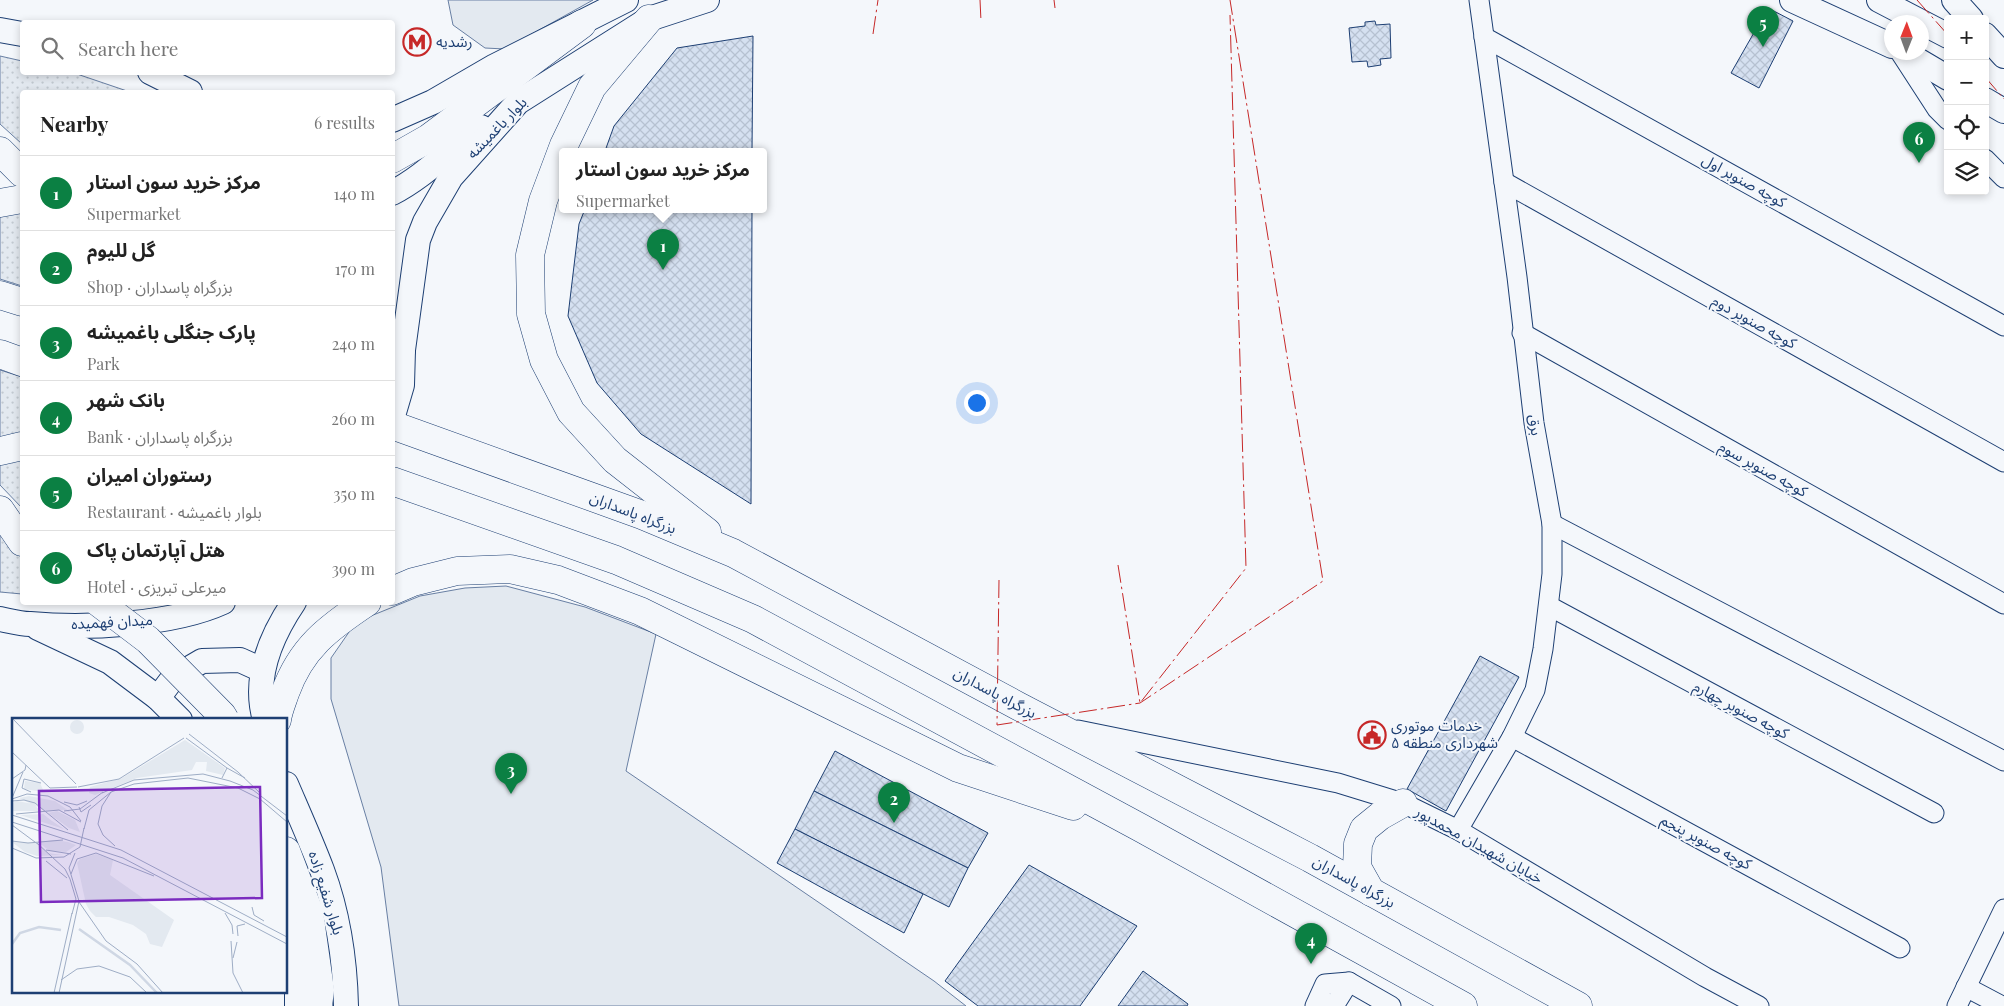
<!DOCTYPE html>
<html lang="en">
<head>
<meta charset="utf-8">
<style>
	:root { --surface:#fff; --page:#f6f6f6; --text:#222; --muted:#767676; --line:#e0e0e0; --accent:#0b8043 }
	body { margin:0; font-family:"Playfair Display","Noto Sans Arabic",serif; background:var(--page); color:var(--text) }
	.controls { position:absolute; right:15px; top:15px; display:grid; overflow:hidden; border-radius:5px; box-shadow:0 2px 8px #0003 }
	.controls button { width:45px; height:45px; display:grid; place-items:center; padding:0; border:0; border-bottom:1px solid var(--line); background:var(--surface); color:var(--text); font:25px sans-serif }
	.compass { position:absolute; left:1884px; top:15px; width:45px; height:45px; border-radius:50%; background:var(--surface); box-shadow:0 2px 8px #0003; rotate:1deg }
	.you { position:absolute; left:976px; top:402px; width:18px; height:18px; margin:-12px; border:4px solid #fff; border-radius:50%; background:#1a73e8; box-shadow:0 0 0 8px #1a73e833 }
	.badge { display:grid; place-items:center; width:32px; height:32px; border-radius:50%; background:var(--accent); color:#fff; font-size:16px; font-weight:700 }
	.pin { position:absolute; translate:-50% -41px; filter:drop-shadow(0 1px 2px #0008) }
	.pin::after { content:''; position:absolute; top:26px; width:18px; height:15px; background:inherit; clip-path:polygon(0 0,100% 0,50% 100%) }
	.popup { position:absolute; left:559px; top:148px; width:208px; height:65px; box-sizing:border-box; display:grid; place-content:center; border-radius:5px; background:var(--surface); filter:drop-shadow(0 1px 4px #0005); font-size:16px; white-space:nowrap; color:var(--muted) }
	.popup b { font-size:19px; color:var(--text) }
	.popup::after { content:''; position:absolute; left:50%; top:100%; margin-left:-10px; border:10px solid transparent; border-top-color:var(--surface) }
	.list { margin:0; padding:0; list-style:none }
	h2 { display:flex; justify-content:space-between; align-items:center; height:65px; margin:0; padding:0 20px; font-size:21px }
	h2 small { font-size:16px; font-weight:400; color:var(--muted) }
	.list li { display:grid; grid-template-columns:32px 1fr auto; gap:15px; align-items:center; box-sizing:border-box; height:75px; padding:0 20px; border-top:1px solid var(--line) }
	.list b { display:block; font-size:19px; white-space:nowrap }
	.list p { margin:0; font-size:16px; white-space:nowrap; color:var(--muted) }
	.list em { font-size:16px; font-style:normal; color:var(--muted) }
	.icon { flex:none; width:28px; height:28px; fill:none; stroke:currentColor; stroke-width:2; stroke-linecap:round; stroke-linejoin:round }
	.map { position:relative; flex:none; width:2004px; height:1006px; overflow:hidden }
	.search { position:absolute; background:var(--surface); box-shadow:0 2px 8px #0003; left:20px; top:20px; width:375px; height:55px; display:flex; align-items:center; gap:12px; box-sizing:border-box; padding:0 18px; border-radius:5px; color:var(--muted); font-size:19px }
	.panel { position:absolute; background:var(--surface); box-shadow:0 2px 8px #0003; left:20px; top:90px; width:375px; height:515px; border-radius:5px }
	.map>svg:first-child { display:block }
	.grass { fill:url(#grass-dots); stroke:#687fa3 }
	.green { fill:#e3e9f0; stroke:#687fa3 }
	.building { fill:url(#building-cross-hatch); stroke:#1d3f73 }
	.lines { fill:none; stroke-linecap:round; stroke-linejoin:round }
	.minor-casing { stroke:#1d3f73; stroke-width:21 }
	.major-casing { stroke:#1d3f73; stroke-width:26 }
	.highway-casing { stroke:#1d3f73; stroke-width:29 }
	.minor { stroke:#f4f7fb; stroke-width:19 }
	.major { stroke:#f4f7fb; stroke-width:24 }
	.highway { stroke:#f4f7fb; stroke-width:28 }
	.highway-bridge-casing { stroke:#1d3f73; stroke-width:29; stroke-linecap:butt }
	.highway-bridge { stroke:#f4f7fb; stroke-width:28 }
	.power { stroke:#c62828; stroke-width:1; stroke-dasharray:18 4 2.5 4; stroke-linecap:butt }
	.labels { text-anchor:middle; stroke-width:4; stroke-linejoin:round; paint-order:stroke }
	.poi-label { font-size:15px; fill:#1d3f73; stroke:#f4f7fb; text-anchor:start }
	.street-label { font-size:15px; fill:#1d3f73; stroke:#f4f7fb }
	.inset-river { fill:none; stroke:#cfd7e4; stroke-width:2.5 }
	.inset-road { fill:none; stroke:#9eadc5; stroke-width:1 }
	.view { fill:#7b2cbf; fill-opacity:0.15; stroke:#7b2cbf; stroke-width:2.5 }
	.inset-edge { fill:none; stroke:#1d3f73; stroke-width:2.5 }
</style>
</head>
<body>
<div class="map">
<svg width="2004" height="1006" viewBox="0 0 2004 1006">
	<defs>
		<pattern id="grass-dots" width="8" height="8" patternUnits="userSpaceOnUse" patternTransform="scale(1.25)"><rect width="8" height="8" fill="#e3e9f0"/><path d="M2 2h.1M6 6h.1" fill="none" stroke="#c2c9d1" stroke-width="1.8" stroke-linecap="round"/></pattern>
		<pattern id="building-cross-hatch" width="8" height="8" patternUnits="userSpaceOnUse" patternTransform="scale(1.25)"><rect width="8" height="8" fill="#d5e0f0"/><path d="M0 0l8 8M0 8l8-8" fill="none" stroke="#b6c1d1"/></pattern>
	</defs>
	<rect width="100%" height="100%" fill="#f4f7fb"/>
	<g class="grass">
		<polygon points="0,56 22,61 22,72 74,73 130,92 22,92 22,144 0,124"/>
		<polygon points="22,211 22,286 0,279 0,214"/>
		<polygon points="0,370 22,377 22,437 0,442"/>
		<polygon points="22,458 22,508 0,485 0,462"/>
		<polygon points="0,514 22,533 22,594 0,592"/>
	</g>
	<g class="green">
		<polygon points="448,0 593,0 505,49 485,48 453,25"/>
		<polygon points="506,586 585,607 656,634 626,771 934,981 966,1006 399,1006 381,867 331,699 331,658 356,622 420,596 465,588"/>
	</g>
	<g class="building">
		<polygon points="1768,8 1793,21 1759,88 1731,73"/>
		<polygon points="1375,21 1376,25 1390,24 1391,58 1380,59 1381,65 1368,67 1367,61 1352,62 1349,28 1365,26 1365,22"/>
		<polygon points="753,36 752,151 605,151 614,126 677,48"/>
		<polygon points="585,209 752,209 751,504 641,434 597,383 568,316 579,224"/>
		<polygon points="1480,656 1519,677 1446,811 1407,789"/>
		<polygon points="835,751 988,833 968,868 814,791"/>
		<polygon points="814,791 968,868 949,907 795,829"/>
		<polygon points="795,829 923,894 904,933 777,863"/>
		<polygon points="1029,865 1137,926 1080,1006 978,1006 945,981"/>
		<polygon points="1143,971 1188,1004 1187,1006 1118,1006"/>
	</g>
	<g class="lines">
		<g class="minor-casing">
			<g id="minor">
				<polyline points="1484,37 2004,326"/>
				<polyline points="1900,52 1937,109 1948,120"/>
				<polyline points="1985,159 2004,178"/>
				<polyline points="1504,182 2004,462"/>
				<polyline points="1522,333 2004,604"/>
				<polyline points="1552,524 2004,761"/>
				<polyline points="1549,606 1934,813"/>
				<polyline points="1078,730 1338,783 1403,803 1458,830 1705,977 1759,1006"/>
				<polyline points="1512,737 1900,948"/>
				<polyline points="1458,830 1512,737 1535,690 1543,649 1552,574 1552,524 1534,423 1517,277 1479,0"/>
				<polyline points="1966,987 2002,1006"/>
				<polyline points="1315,1006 1325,984 1349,982 1391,1006"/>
				<polyline points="1334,1006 1349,982"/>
				<polyline points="1957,1006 2004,909"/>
			</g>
		</g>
		<g class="major-casing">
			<g id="major">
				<polyline points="1792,0 1892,46"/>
				<polyline points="1879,0 1948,36"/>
				<polyline points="1954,0 1971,19"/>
				<polyline points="0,30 22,34"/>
				<polyline points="1985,35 2004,56"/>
				<polyline points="1904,52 1948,78"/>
				<polyline points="150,72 190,92"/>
				<polyline points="1985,100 2004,111"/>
				<polyline points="392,120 433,102 495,66 626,0"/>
				<path d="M392,193c33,-17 59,-45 89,-66"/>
				<polyline points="403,350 418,240 425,222 451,177 518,102 649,19 707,0"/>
				<polyline points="392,419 402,385 403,350 396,335"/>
				<path d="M0,619c10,2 20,5 30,5 55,5 143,1 193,-22"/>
				<polyline points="38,628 110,662 158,698 180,720"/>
				<polyline points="158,698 173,678 202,661 240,660 262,670"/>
				<path d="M265,720c-12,-41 6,-84 29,-118"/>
				<path d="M286,784c12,28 25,57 36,86 16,43 23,90 24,136"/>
				<polyline points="286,897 297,974 297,1006"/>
			</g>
		</g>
		<g class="highway-casing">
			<g id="highway">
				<polyline points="649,19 592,87 564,145 543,201 530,255 531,314 544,360 571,412 615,460 707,532"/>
				<polyline points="0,151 22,173"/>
				<polyline points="392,159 429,138 582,24"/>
				<polyline points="0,203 22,199"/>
				<polyline points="0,295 22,302"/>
				<polyline points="0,354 22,362"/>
				<polyline points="392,425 642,515 733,553 1018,706 1310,858 1578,1006"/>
				<polyline points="0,451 22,446"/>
				<polyline points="392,481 616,560 753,619 1141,828 1463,1006"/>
				<polyline points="0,510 22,542"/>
				<polyline points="392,591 413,582 457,571 510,569 558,580 640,611 958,768 1073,806"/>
				<path d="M277,720c1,-9 5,-18 8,-27 16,-45 43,-65 82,-91"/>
				<polyline points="286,851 309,912 320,990 318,1006"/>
				<polyline points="1371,892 1357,867 1358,844 1364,829 1380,816 1403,803"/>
			</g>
		</g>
		<use href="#minor" class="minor"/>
		<use href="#major" class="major"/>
		<use href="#highway" class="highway"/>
		<g class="highway-bridge-casing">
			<polyline id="highway-bridge" points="98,602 148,640 222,715 225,720"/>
		</g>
		<use href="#highway-bridge" class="highway-bridge"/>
		<g class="power">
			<polyline points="980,0 981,21"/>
			<polyline points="1054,0 1055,8"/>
			<polyline points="1917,0 1948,35"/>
			<polyline points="873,34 878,0"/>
			<polyline points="1985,77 2004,99"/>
			<polyline points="1118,565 1140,703 1246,568 1230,15"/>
			<polyline points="999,580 997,725 1140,703 1323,581 1230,0"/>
		</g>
	</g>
	<defs>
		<g id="metro-ring" transform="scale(1.4375)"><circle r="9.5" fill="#f4f7fb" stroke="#c62828" stroke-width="1.5"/><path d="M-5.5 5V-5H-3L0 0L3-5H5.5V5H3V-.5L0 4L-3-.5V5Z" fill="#c62828"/></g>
		<g id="civic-ring" transform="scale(1.4375)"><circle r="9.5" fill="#f4f7fb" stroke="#c62828" stroke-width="1.5"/><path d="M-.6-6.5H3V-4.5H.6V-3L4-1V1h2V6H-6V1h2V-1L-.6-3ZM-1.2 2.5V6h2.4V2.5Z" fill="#c62828"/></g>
	</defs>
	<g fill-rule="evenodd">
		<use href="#metro-ring" x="417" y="42"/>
		<use href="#civic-ring" x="1372" y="735"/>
	</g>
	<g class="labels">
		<g class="poi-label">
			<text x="436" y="47">رشدیه</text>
			<text x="1391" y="731">خدمات موتوری<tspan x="1391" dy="17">شهرداری منطقه ۵</tspan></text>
		</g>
		<g class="street-label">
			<text transform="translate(497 128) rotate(-46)" y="5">بلوار باغمیشه</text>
			<text transform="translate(1744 181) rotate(29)" y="5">کوچه صنوبر اول</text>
			<text transform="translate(1754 322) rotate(29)" y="5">کوچه صنوبر دوم</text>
			<text transform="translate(1535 425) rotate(81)" y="5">برق</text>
			<text transform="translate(1763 469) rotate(29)" y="5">کوچه صنوبر سوم</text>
			<text transform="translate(633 513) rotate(21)" y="5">بزرگراه پاسداران</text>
			<text transform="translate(112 622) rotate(-3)" y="5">میدان فهمیده</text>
			<text transform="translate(995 693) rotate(28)" y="5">بزرگراه پاسداران</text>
			<text transform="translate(1741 710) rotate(28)" y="5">کوچه صنوبر چهارم</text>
			<text transform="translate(1706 842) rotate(28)" y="5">کوچه صنوبر پنجم</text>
			<text transform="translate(1479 845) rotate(29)" y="5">خیابان شهیدان محمدپور</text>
			<text transform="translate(1354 882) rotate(29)" y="5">بزرگراه پاسداران</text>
			<text transform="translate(326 893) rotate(73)" y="5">بلوار شفیع زاده</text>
		</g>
	</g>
	<g transform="translate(12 718)">
		<rect width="275" height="275" fill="#f4f7fb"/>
		<path d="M13,63l15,2 4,9 -20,-3zM17,78l26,5 18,13 -9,-4 -18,1 -27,-13zM5,83l16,3 8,7h-29v-8zM45,93l18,9 5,12 -11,-4 -21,-15zM31,96l9,7 12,8 -44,-14zM44,122l12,2 8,3 -10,7 -16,-1 -12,-9zM0,124l24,1 12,10 15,2 -26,1 -12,-4z" fill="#e3e9f0"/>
		<path d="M58 9a7 7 0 1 1 14 0a7 7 0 1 1-14 0ZM173,22l40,28 -2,7 -17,-4 1,-9h-11l-4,8 -55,8 -42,17 -6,-2 1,-6 32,-9zM84,136l17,6 -3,15 64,45 -12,27 -12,-3 -4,-10 -13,-9 -24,-8h-13l-6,-6 -4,-7 -9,-41 3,-4z" fill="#e3e9f0"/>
		<path class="inset-river" d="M67,211l51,36 27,28M0,226l8,-11 19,-6 22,3"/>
		<path class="inset-road" d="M0,0l64,66M177,16l49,38 22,21M174,20l41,30 -5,10M0,34l38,36 27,-1M215,50l18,10M0,61l13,-9 1,-5M66,69l41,-8 65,-41M19,74l-9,-4 2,-9 17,4M99,74l-9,14 -4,18 5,11 12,11M90,75l32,-13 69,-6 27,7 23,9 34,26M0,80l11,-26M0,81l15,-5 21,2 22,11 11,14M0,83l12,-1 11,3 33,27M52,84l13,3 10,-4M67,89l2,5 10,-7M52,93l16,-2 23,-17M4,96l43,-4 22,12M0,97l109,35 166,87M0,104l111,36 164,86M0,107l27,20M72,111l5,-19 22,-18 23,-8 54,-6 50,10 22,11 27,23M0,123l16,2 35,-3M25,125l28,26 5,10 6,20 -4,15M0,130l24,10 28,-1 16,-10 4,-19M34,132l25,4M34,143l21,17M59,156l6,-15 19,-6 58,23M67,184l27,39 31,23 26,29M240,189l2,8 10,6M213,195l7,12 1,9M226,218l-1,-10 8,-2M219,223l2,32 10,20M221,240l4,-16M49,262l16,-11 22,-3 31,11 17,16M42,275l18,-80M47,275l20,-92 -10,-33 6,-15M62,275h21"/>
		<path class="view" d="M248,69l2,111 -221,4 -2,-111z"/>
		<rect width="275" height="275" class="inset-edge"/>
	</g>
</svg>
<div class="controls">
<button>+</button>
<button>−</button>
<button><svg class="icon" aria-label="locate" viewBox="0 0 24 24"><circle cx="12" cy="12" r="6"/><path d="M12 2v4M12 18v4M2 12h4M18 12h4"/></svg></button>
<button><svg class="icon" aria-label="layers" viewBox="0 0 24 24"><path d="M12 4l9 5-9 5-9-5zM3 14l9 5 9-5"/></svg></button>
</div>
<svg class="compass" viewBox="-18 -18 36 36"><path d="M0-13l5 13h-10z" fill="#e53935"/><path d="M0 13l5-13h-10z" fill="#767676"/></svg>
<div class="you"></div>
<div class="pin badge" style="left:663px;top:270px">1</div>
<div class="popup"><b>مرکز خرید سون استار</b>Supermarket</div>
<div class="pin badge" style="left:894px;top:823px">2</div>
<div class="pin badge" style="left:511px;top:794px">3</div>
<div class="pin badge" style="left:1311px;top:964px">4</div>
<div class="pin badge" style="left:1763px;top:47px">5</div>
<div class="pin badge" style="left:1919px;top:163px">6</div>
<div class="search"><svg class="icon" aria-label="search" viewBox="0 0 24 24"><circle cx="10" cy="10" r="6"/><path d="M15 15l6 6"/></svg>Search here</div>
<section class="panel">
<h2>Nearby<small>6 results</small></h2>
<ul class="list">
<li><span class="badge">1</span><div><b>مرکز خرید سون استار</b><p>Supermarket</p></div><em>140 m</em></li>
<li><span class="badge">2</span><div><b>گل للیوم</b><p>Shop · بزرگراه پاسداران</p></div><em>170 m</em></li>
<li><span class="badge">3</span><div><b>پارک جنگلی باغمیشه</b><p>Park</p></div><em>240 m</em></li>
<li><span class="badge">4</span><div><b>بانک شهر</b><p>Bank · بزرگراه پاسداران</p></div><em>260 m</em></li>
<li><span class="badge">5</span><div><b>رستوران امیران</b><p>Restaurant · بلوار باغمیشه</p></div><em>350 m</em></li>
<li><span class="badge">6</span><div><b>هتل آپارتمان پاک</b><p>Hotel · میرعلی تبریزی</p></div><em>390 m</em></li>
</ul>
</section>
</div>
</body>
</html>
